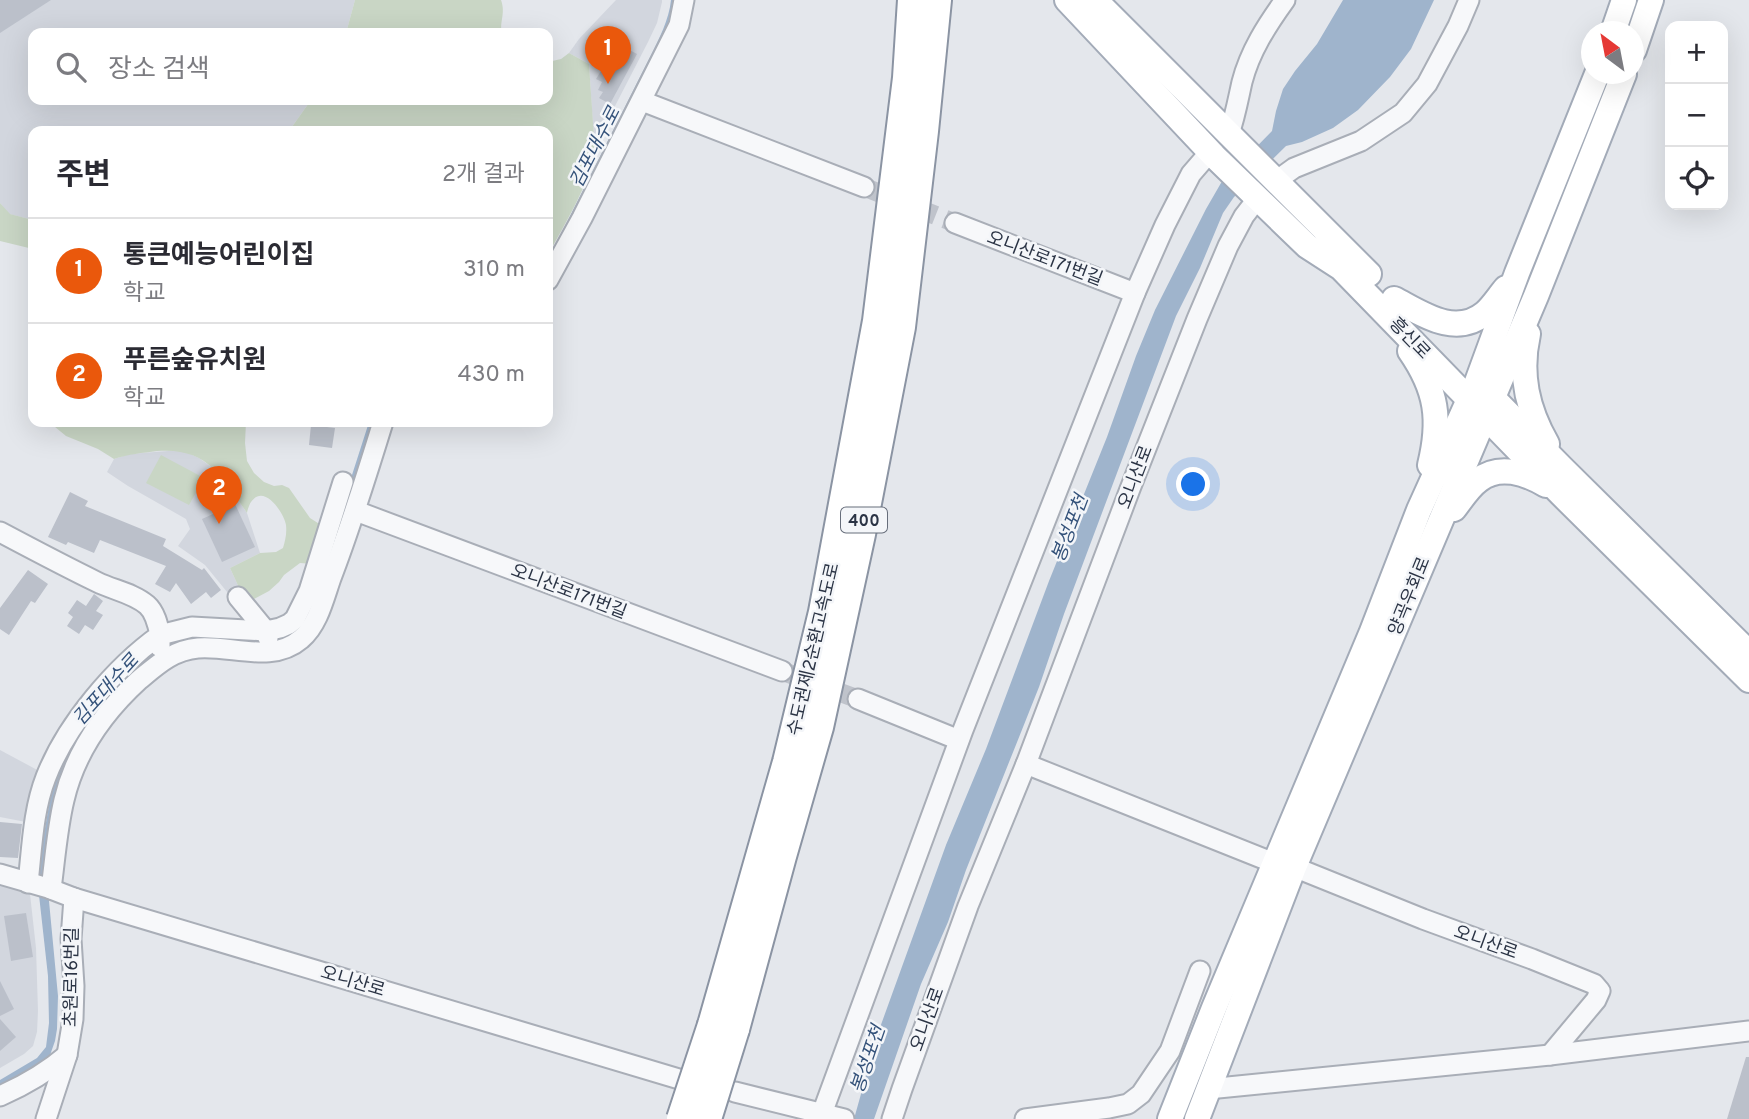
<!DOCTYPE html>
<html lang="ko">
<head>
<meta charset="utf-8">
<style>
	:root { --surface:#fff; --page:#f2f2f3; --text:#2b2b33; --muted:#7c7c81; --line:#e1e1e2; --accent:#ea580c }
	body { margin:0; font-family:Overpass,"Noto Sans KR",sans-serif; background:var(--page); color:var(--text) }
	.controls { position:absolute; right:21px; top:21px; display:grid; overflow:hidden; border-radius:14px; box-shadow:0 7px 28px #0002 }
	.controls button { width:63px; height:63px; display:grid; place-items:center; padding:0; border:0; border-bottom:2px solid var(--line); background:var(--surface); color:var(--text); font:35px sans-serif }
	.compass { position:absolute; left:1581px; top:21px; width:63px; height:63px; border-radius:50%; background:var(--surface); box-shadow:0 7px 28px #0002; rotate:328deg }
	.you { position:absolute; left:1194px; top:485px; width:24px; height:24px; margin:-18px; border:5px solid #fff; border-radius:50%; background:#1a73e8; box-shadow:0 0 0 10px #1a73e833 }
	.badge { display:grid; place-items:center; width:46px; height:46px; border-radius:50%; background:var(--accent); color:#fff; font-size:23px; font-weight:700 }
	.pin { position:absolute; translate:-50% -58px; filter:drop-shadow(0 2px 4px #0008) }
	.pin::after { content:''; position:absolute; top:37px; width:24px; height:21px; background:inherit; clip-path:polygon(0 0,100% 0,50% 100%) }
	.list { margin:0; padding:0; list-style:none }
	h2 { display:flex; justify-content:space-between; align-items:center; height:91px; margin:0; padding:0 28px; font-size:30px }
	h2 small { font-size:23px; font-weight:400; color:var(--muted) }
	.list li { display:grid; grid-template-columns:46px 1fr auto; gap:21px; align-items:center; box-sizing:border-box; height:105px; padding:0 28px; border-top:2px solid var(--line) }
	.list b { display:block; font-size:26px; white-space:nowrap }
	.list p { margin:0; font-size:23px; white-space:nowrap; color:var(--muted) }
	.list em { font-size:23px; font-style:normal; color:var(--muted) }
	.icon { flex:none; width:38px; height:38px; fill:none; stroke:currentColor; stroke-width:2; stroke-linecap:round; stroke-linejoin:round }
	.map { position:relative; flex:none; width:1749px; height:1119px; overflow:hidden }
	.search { position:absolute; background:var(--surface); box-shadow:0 7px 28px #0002; left:28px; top:28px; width:525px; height:77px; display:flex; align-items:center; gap:18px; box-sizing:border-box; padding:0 24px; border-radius:14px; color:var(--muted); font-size:26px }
	.panel { position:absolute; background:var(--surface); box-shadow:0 7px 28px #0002; left:28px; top:126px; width:525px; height:301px; border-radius:14px }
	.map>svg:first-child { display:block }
	.built { fill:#d2d6de }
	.green { fill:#c9d6c5 }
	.water { fill:#9fb4cc }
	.building { fill:#bbc0ca }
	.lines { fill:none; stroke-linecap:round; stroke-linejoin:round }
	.minor-tunnel { stroke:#bfc3cb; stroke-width:19; stroke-dasharray:19 10; stroke-linecap:butt }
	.minor-casing { stroke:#a9aeb7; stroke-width:23 }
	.major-casing { stroke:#a3abb8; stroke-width:28 }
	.highway-casing { stroke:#8b94a3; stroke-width:32 }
	.minor { stroke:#f7f8fa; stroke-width:19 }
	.major { stroke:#fff; stroke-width:24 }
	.highway { stroke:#fff; stroke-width:28 }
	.highway-bridge-casing { stroke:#8b94a3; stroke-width:32; stroke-linecap:butt }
	.highway-bridge { stroke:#fff; stroke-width:28 }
	.labels { text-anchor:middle; stroke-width:5; stroke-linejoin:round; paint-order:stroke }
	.shield { fill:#f4f6f9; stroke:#676e7b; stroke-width:2 }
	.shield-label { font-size:16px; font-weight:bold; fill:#2b3445 }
	.street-label { font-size:18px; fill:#2b3445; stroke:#f4f6f9 }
	.water-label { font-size:19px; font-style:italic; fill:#34527a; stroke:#f4f6f9 }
</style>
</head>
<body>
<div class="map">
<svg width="1749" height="1119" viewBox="0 0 1749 1119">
	<rect width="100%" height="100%" fill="#e4e7ec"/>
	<g class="built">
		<polygon points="0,0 355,0 346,33 33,33 33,100 311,100 289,131 33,131 33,220 9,214 0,203"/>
		<polygon points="616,0 662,0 662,2 657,23 648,42 598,139 594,141 589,64 569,53 579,39"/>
		<polygon points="168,451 184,451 199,458 213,468 227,484 247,513 260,553 230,568 241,592 232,598 205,565 178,546 190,529 186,519 128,486 107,472 114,459 129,454"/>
		<polygon points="0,750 41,772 31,823 0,817"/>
		<polygon points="0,879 30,894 36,948 38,1011 37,1032 33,1046 24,1054 0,1068"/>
	</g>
	<g class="green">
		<path d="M355,0h146c5,14 -2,22 1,33h-156z"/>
		<path d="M569,53l20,11 6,88c-5,31 -32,75 -47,103v-124h-259l22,-31h237v-38l13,-3z"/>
		<polygon points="0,156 0,203 10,214 33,220 33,249 0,241"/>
		<path d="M49,422h197l-1,21 2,18 7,12 10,9 10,4 8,-1 7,3 21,30 14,9 -11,37 -13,-1 -16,12 -5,7 -10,9 -15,8 -6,-1 -7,-6 -11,-24 30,-15 16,-1 7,-4c2,-7 4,-14 3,-23 -2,-12 -22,-42 -35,-23 -1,1 -4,9 -4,11 -25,-37 -40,-66 -90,-62 -15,2 -28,3 -43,8l-16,-10 -32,-13z"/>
		<polygon points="161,455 204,478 189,505 146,483"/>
	</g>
	<g class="water">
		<path d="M671,0h9v7l-132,267v-14l102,-203c9,-18 19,-37 21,-57z"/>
		<polygon points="1343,0 1434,0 1411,49 1390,77 1358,110 1333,128 1302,142 1286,146 1234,197 1223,213 1200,268 1176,316 1064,614 1039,687 966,870 948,922 921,984 874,1119 854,1119 878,1033 946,845 986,749 1049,581 1107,437 1136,356 1155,310 1206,209 1221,183 1272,131 1276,111 1283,89 1295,71 1317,44"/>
		<polygon points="369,422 377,422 349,509 290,642 189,644 95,723 47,880 58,996 57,1029 55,1041 49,1058 42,1065 0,1089 0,1080 37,1058 46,1047 49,1023 48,976 39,895 38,868 51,794 64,758 72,742 95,712 117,686 136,665 156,648 188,636 274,639 335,528"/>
	</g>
	<g class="building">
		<polygon points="0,0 51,0 0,33"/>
		<polygon points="609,45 619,51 622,46 637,54 610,104 599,98 603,92 598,90 602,82 596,79 601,71 596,68"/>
		<polygon points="311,425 335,428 332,448 309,445"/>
		<polygon points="70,492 88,501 85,506 166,539 163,546 202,570 204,568 221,590 211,598 206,592 191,604 176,583 170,592 155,584 166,566 100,540 94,553 68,542 66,545 48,537"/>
		<polygon points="235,504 255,547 222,562 202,519"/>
		<polygon points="28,570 48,584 35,603 31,601 9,635 0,629 0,608"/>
		<polygon points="94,594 103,601 96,611 103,615 93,630 85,625 79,634 67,626 73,617 68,613 77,600 86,606"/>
		<polygon points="0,822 22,824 18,858 0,857"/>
		<polygon points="26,913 33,957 11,961 4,916"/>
		<polygon points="0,981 14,1009 0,1016"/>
		<polygon points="0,1019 16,1037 0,1051"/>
		<polygon points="1746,1057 1749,1057 1749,1119 1727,1119"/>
	</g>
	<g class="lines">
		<g class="minor-tunnel">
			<polyline points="864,187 955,223"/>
			<polyline points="782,671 858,699"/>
		</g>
		<g class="minor-casing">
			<g id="minor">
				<polyline points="642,101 864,187"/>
				<path d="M1229,134c6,-17 9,-34 13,-52 8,-31 25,-57 43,-82"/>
				<polyline points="1276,181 1294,168 1361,141 1403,113 1427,84 1458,26 1469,0"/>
				<polyline points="955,223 1135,293"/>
				<polyline points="548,280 582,218 679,25 684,0"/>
				<polyline points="356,511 782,671"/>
				<path d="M0,532c32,17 64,34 97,50 16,8 36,11 50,23 8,7 11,20 13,30 -45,32 -94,90 -114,142 -13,33 -14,71 -18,106"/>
				<polyline points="238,597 266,631 268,638"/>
				<polyline points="160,647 160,635 192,627 266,631 280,628 289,624 295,619 309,591 343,482"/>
				<polyline points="858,699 959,740"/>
				<polyline points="1026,764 1274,863"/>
				<polyline points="1294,867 1423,919 1532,959 1594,984 1600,991 1596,1000 1550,1055"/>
				<polyline points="0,874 48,888 74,898 679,1079"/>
				<path d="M51,889c4,-30 6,-60 13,-89 11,-47 40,-88 75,-120 18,-15 34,-30 59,-32 34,-3 74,16 103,-9 17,-14 23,-41 30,-61 20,-52 36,-104 52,-156"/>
				<polyline points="1208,1089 1550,1055 1749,1031"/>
				<polyline points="735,1092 844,1119"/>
				<path d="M0,1096c25,-11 46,-23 67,-41"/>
				<polyline points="46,1119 67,1055 73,1019 74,986 71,939 74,898"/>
				<polyline points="820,1119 963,730 1135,293 1165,225 1191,174 1210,152"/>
				<polyline points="892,1119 902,1089 968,906 1026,764 1130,489 1197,319 1228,246 1244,216 1258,198"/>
				<polyline points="1025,1119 1109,1108 1128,1104 1141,1094 1170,1051 1200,971"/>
			</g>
		</g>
		<g class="major-casing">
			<g id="major">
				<polyline points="1067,0 1214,156 1307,246 1341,268 1561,494 1749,680"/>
				<polyline points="1095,0 1369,274"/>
				<polyline points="1613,32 1624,0"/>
				<polyline points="1634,50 1651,0"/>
				<path d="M1394,299c27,14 61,39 91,14 8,-7 14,-17 21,-25"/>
				<path d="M1528,334c-9,40 -1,75 19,110"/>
				<path d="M1410,351c27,39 31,69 20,114"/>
				<polyline points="1484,389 1562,468 1749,653"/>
				<path d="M1454,509c7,-9 15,-22 25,-29 20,-16 47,-7 67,5"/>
				<polyline points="1170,1119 1214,1008 1371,634 1419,510 1477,382 1517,273 1597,74"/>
				<polyline points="1197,1119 1294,867 1536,296 1624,74"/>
			</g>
		</g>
		<g class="highway-casing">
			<g id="highway">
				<polyline points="712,1025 787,762 823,612 877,321 907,78 912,0"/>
				<polyline points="735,1029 782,856 819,727 861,534 901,327 924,131 937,0"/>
			</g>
		</g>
		<use href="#minor" class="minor"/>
		<use href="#major" class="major"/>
		<use href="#highway" class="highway"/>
		<g class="highway-bridge-casing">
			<g id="highway-bridge">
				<polyline points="681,1119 712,1025"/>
				<polyline points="707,1119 735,1029"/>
			</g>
		</g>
		<use href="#highway-bridge" class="highway-bridge"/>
	</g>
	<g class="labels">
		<rect class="shield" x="841" y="507.5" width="46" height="25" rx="5"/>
		<g class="shield-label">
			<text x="864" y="526">400</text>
		</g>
		<g class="street-label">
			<text transform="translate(1045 258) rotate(21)" y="6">오니산로171번길</text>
			<text transform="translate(1410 338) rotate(46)" y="6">흥신로</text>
			<text transform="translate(1135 477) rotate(-69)" y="6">오니산로</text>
			<text transform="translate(569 591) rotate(21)" y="6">오니산로171번길</text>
			<text transform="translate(1409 596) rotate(-68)" y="6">양곡우회로</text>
			<text transform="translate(813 649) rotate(-77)" y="6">수도권제2순환고속도로</text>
			<text transform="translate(1486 942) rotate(20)" y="6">오니산로</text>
			<text transform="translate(71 977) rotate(-89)" y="6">초원로16번길</text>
			<text transform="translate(353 981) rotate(17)" y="6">오니산로</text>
			<text transform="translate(927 1019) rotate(-70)" y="6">오니산로</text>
		</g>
		<g class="water-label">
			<text transform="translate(594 147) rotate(-63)" y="7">김포대수로</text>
			<text transform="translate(1069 528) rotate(-69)" y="7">봉성포천</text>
			<text transform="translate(105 689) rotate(-48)" y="7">김포대수로</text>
			<text transform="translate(867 1059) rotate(-71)" y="7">봉성포천</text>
		</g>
	</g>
</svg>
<div class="controls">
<button>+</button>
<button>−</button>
<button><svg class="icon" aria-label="locate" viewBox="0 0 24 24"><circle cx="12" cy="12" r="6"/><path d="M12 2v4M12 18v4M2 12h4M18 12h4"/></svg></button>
</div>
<svg class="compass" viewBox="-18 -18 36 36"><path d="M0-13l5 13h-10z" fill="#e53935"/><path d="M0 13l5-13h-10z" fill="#7c7c81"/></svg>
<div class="you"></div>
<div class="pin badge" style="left:608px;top:84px">1</div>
<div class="pin badge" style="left:219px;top:524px">2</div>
<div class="search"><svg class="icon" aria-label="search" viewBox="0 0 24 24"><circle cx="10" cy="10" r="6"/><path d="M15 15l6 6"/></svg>장소 검색</div>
<section class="panel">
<h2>주변<small>2개 결과</small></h2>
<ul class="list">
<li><span class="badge">1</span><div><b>통큰예능어린이집</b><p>학교</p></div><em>310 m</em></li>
<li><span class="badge">2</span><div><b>푸른숲유치원</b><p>학교</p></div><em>430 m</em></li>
</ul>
</section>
</div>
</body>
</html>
